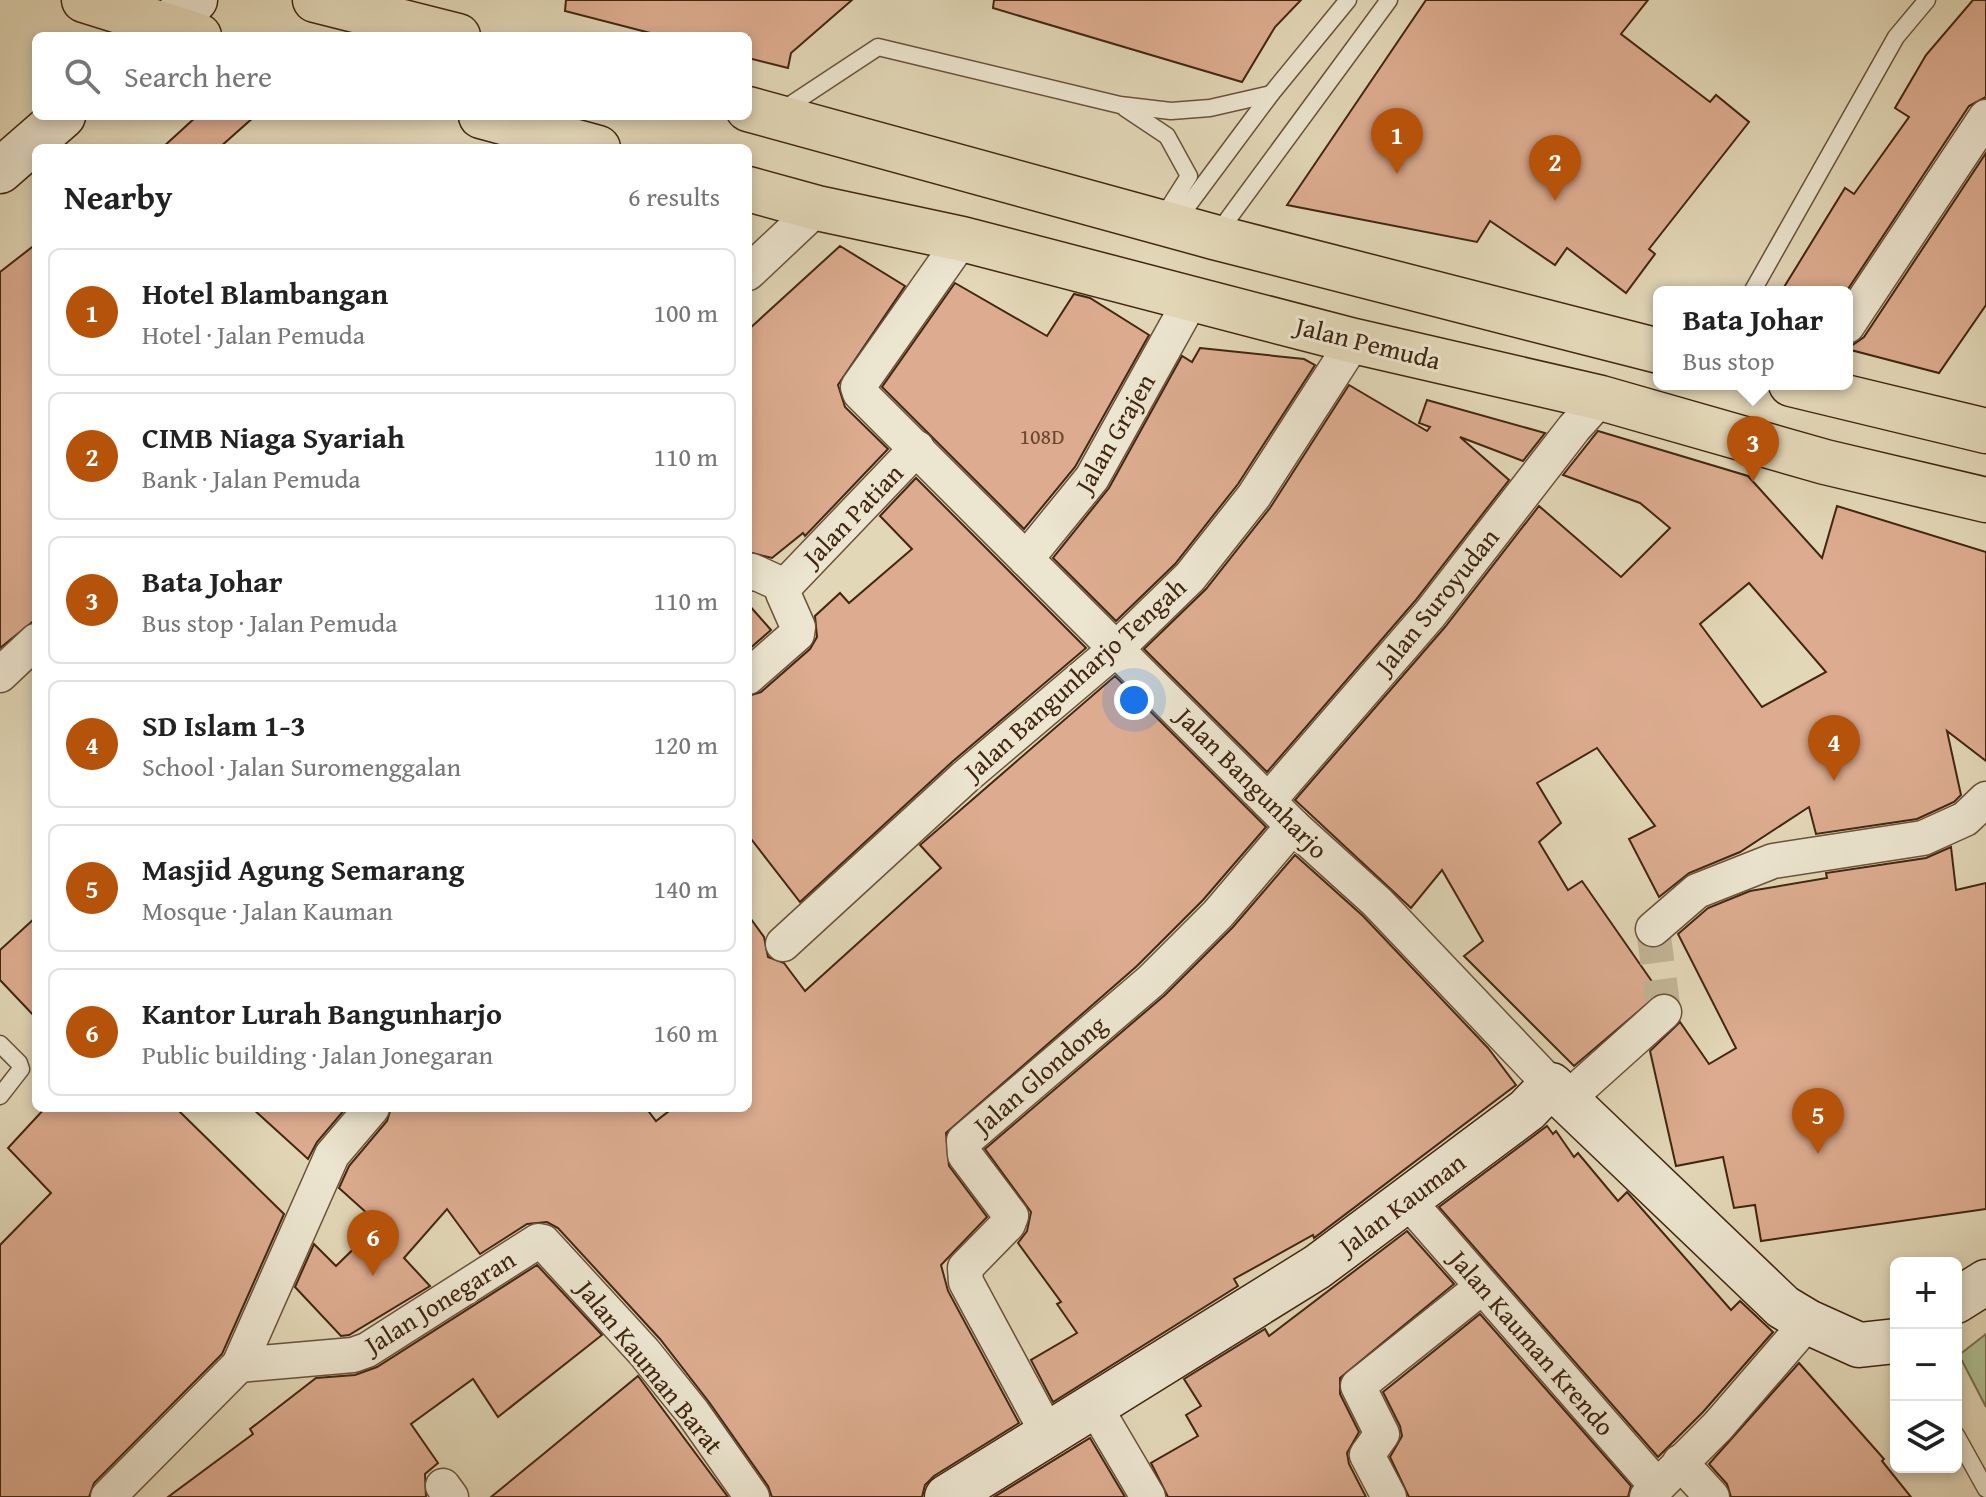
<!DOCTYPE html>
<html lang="en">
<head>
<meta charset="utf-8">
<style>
	:root { --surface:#fff; --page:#f6f6f6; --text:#222; --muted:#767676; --line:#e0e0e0; --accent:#b45309 }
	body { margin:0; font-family:"Gentium Book Plus",serif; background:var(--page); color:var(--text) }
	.controls { position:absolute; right:24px; bottom:24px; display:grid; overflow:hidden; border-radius:12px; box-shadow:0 4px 12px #0003 }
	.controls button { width:72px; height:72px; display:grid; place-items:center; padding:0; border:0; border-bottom:2px solid var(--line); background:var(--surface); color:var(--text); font:40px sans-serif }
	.you { position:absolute; left:1134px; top:700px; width:28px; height:28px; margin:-20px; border:6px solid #fff; border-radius:50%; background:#1a73e8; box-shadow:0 0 0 12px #1a73e833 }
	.badge { display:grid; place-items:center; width:52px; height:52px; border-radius:50%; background:var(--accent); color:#fff; font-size:26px; font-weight:700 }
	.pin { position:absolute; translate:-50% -66px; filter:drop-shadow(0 2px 4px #0008) }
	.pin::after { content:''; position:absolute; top:42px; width:28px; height:24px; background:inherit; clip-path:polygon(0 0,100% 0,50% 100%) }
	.popup { position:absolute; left:1653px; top:286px; width:200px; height:104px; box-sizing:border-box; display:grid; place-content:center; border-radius:12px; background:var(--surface); filter:drop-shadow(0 2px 6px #0005); font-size:26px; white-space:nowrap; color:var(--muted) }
	.popup b { font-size:30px; color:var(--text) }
	.popup::after { content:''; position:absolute; left:50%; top:100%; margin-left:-16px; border:16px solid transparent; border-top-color:var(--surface) }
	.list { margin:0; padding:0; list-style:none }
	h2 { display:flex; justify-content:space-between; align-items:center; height:104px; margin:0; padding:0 32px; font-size:34px }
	h2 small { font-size:26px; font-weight:400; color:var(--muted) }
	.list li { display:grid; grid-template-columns:52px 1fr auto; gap:24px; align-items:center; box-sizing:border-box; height:128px; margin:0 16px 16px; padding:0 16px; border:2px solid var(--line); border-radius:12px }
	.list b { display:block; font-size:30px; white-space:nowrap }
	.list p { margin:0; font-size:26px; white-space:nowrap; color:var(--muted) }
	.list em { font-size:26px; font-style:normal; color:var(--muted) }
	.icon { flex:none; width:44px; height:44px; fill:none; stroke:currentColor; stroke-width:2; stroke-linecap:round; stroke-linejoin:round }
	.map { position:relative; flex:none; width:1986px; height:1497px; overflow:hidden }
	.search { position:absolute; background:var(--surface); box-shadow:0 4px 12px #0003; left:32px; top:32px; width:720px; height:88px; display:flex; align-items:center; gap:20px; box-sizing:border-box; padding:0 28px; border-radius:12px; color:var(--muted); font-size:30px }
	.panel { position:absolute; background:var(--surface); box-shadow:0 4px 12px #0003; left:32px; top:144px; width:720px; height:968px; border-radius:12px }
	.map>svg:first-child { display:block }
	.green { fill:#aebf93; stroke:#787251; stroke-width:2 }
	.building { fill:#ddac90; stroke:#42260f; stroke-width:2; fill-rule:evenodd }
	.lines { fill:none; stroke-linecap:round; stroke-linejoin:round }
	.street-tunnel { stroke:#c2b495; stroke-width:34; stroke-dasharray:34 17; stroke-linecap:butt }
	.lane-casing { stroke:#6a5239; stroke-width:19 }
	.street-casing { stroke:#6a5239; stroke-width:37 }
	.secondary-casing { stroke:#42260f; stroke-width:47 }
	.primary-casing { stroke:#42260f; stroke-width:47 }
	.lane { stroke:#ece5d0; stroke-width:16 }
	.street { stroke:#ece5d0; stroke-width:34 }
	.secondary { stroke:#ece5d0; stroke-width:44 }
	.primary { stroke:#e2d7b7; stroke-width:44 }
	.labels { text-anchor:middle; stroke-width:6; stroke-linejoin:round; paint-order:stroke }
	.number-label { font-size:22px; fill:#69482f }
	.street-label { font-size:26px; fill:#42260f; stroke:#ece5d0 }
</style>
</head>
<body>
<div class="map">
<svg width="1986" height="1497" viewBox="0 0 1986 1497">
	<rect width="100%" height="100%" fill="#e2d7b7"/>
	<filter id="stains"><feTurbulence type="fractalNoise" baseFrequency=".0025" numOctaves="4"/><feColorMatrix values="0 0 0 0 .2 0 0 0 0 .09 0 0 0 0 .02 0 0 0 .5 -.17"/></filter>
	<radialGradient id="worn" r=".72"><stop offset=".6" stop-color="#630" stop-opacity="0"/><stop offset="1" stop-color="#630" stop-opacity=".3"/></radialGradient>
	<polygon class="green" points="1986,1334 1986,1407 1959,1355"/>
	<g class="building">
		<polygon points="566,0 852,0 791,53 788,68 748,58 748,36 662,36 565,11"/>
		<polygon points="994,0 1301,0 1275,27 1242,82 993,8"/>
		<polygon points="1426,0 1648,0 1621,34 1710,102 1716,95 1749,122 1649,249 1655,254 1626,293 1567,248 1555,265 1490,221 1477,242 1287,205"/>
		<polygon points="1973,0 1986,0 1986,97 1969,106 1846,292 1781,292 1845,188 1854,194 1909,117 1895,108 1926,55"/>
		<polygon points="197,116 255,116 219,148 162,148"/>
		<polygon points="1986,153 1986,305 1939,373 1847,349 1864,337"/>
		<polygon points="36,244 36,619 0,648 0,272"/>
		<polygon points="840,246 905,286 838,385 845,407 888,449 805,536 803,533 772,558 748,552 748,330"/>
		<polygon points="955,283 1047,336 1074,294 1090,298 1149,335 1075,467 1024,529 882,387"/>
		<polygon points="1200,348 1304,359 1315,365 1238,484 1175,564 1116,621 1053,558 1109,488 1182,356 1192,362"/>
		<polygon points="1349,385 1427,431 1430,427 1419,423 1427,400 1545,433 1523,461 1460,437 1509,480 1415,601 1267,772 1144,649 1206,589 1270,508"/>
		<path d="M1598,431l150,45 74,82 15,-52 149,46v209l-39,-30 14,64 -7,7 -37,17 -101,15 -7,-27 -69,45 -51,21 -30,24 -30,-58 26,-13 -58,-78 -60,35 24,40 -22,19 29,48 14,-9 78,112 -86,73 -110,-110 19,-15 -41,-71 -31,38 -116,-108 150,-173 94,-121 82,71 49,-49 -30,-25 -77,-28zM1749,583l77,89 -64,35 -62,-83z"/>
		<polygon points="916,478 1086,648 952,762 800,902 748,835 748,696 761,692 810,649 817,637 815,616 840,593 849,603 912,549 880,516"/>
		<polygon points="748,604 771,630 748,650"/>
		<polygon points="1115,676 1266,827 1203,900 1137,966 946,1133 949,1166 987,1217 941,1265 948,1291 1019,1423 934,1476 925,1485 922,1497 772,1497 768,1486 709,1402 660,1339 558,1228 547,1222 527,1224 480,1254 447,1209 404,1258 430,1286 349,1335 341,1336 295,1287 314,1244 336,1266 379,1224 339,1188 349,1166 387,1121 391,1108 646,1108 656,1121 673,1108 748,1108 748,915 764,937 768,957 784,963 805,991 941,868 920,845"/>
		<polygon points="1951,847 1956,890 1986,883 1986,1209 1761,1241 1755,1205 1734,1208 1723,1157 1676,1166 1650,1051 1680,1022 1709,1064 1736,1048 1678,934 1708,908 1750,891 1827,878 1826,873 1926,858"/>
		<polygon points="1295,855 1363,916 1488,1048 1516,1085 1314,1238 1313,1235 1234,1279 1238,1286 1053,1402 1031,1360 1077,1333 1057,1304 1061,1302 1018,1243 1027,1231 1031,1212 985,1149 1165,995 1233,927"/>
		<polygon points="36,917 36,1018 0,980 0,950"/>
		<polygon points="45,1108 176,1108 284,1214 222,1354 94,1483 89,1497 0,1497 0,1245 51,1193 8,1148"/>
		<polygon points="252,1108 346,1108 317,1142 308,1159"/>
		<polygon points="1547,1126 1553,1134 1556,1131 1574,1157 1578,1153 1618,1201 1627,1192 1731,1310 1740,1301 1773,1332 1703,1412 1658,1457 1439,1207"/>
		<polygon points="1407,1231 1454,1284 1340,1378 1340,1394 1359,1432 1347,1453 1349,1464 1366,1497 1168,1497 1151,1463 1198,1436 1186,1415 1201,1406 1184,1379 1265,1329 1269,1336"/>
		<polygon points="537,1265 602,1335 498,1417 473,1379 411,1424 438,1463 425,1474 426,1497 168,1497 253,1434 250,1429 316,1378 355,1375 377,1367"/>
		<polygon points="1480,1314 1631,1486 1628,1497 1409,1497 1390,1457 1402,1436 1400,1426 1383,1392"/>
		<polygon points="1799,1363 1884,1459 1882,1461 1911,1497 1731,1497 1727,1484 1709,1464"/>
		<polygon points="638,1376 728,1497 491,1497 541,1456"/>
		<polygon points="1090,1438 1125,1497 994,1497"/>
	</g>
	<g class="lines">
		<polyline class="street-tunnel" points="1653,929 1664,1012"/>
		<g class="lane-casing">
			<g id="lane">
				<polyline points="1125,108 1167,136 1189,176 1161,220"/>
				<polyline points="781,111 878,47 1120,105 1171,111 1210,108 1271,94"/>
				<polyline points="1175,223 1271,94 1348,0"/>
				<polyline points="1217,234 1389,0"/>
				<polyline points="1752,292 1896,37 1927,0"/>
				<polyline points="0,1044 19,1063 21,1069 0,1096"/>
				<polyline points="1956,1435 1986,1489"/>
			</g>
		</g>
		<g class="street-casing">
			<g id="street">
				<polyline points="962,239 858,387 860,393 1293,826 1377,902 1551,1085"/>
				<polyline points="748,273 817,208"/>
				<polyline points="1847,326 1986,117"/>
				<polyline points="1026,559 1092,478 1192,298"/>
				<polyline points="748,574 752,571 785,586"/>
				<polyline points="0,675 36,641"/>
				<polyline points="748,677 797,634 798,627 783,593 785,586 917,448"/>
				<polyline points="1268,801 1430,614 1574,428 1601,398"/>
				<polyline points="1653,929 1697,891 1773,861 1923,838 1965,819 1986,799"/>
				<polyline points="783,944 965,777 1116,649 1190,577 1254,496 1354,341"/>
				<polyline points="1566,1100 1664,1012"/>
				<polyline points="1408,1201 1656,1485"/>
				<polyline points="239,1365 353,1355 367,1350 538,1241 543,1242 644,1352 693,1413 752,1497"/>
				<polyline points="1095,1407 1148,1497"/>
				<polyline points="1049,1436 966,1282 965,1268 1008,1224 1011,1216 965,1155 964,1141 1151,981 1218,914 1293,826"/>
				<polyline points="1680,1462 1712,1497"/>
				<polyline points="443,1486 451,1497"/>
				<polyline points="108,1497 239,1365 332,1155 372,1108"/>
				<polyline points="1389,1497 1367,1455 1382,1434 1358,1386 1482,1287"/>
				<polyline points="1647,1497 1718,1426 1808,1322"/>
			</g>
		</g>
		<g class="secondary-casing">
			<g id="secondary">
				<polyline points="155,36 195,0"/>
				<polyline points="0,171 63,116"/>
				<polyline points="1956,1301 1986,1282"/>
				<polyline points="947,1497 1317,1267 1527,1110 1551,1085 1783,1307 1808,1322 1859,1345 1896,1341"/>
			</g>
		</g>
		<g class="primary-casing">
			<g id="primary">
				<polyline points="84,0 199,36"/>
				<polyline points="315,0 458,36"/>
				<polyline points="748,109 1214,237 1659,351"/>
				<polyline points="481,116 598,148"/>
				<polyline points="748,189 817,208 962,239 1354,341 1601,398 1825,462 1986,500"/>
				<polyline points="1791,384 1986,431"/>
			</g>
		</g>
		<use href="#lane" class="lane"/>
		<use href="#street" class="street"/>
		<use href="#secondary" class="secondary"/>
		<use href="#primary" class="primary"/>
	</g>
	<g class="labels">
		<g class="number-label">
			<text x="1042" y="444">108D</text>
		</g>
		<g class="street-label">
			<text transform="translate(1368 343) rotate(14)" y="9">Jalan Pemuda</text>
			<text transform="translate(1115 433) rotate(-60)" y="9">Jalan Grajen</text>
			<text transform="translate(853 515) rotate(-46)" y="9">Jalan Patian</text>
			<text transform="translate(1437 601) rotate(-51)" y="9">Jalan Suroyudan</text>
			<text transform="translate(1075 679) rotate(-42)" y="9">Jalan Bangunharjo Tengah</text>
			<text transform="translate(1252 783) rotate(45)" y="9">Jalan Bangunharjo</text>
			<text transform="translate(1040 1075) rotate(-41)" y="9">Jalan Glondong</text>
			<text transform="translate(1402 1204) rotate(-37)" y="9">Jalan Kauman</text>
			<text transform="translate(440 1302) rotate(-32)" y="9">Jalan Jonegaran</text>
			<text transform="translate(1532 1343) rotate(49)" y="9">Jalan Kauman Krendo</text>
			<text transform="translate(650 1367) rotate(51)" y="9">Jalan Kauman Barat</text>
		</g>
	</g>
	<rect width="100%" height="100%" filter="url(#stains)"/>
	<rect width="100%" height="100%" fill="url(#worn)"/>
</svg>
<div class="controls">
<button>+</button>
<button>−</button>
<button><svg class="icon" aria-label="layers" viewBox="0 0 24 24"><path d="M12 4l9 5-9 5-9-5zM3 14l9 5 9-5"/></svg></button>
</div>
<div class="you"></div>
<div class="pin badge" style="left:1397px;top:174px">1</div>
<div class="pin badge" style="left:1555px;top:201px">2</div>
<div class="pin badge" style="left:1753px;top:482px">3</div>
<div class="popup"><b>Bata Johar</b>Bus stop</div>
<div class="pin badge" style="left:1834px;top:781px">4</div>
<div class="pin badge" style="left:1818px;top:1154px">5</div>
<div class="pin badge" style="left:373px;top:1276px">6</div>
<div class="search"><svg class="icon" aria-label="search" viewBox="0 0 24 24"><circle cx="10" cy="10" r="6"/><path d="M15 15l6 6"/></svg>Search here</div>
<section class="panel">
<h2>Nearby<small>6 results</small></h2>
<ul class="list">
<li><span class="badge">1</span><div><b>Hotel Blambangan</b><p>Hotel · Jalan Pemuda</p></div><em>100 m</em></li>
<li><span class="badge">2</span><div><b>CIMB Niaga Syariah</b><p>Bank · Jalan Pemuda</p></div><em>110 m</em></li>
<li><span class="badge">3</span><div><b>Bata Johar</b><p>Bus stop · Jalan Pemuda</p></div><em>110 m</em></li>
<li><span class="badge">4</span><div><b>SD Islam 1-3</b><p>School · Jalan Suromenggalan</p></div><em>120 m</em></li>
<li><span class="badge">5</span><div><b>Masjid Agung Semarang</b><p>Mosque · Jalan Kauman</p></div><em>140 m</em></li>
<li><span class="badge">6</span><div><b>Kantor Lurah Bangunharjo</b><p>Public building · Jalan Jonegaran</p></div><em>160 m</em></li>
</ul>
</section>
</div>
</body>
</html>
